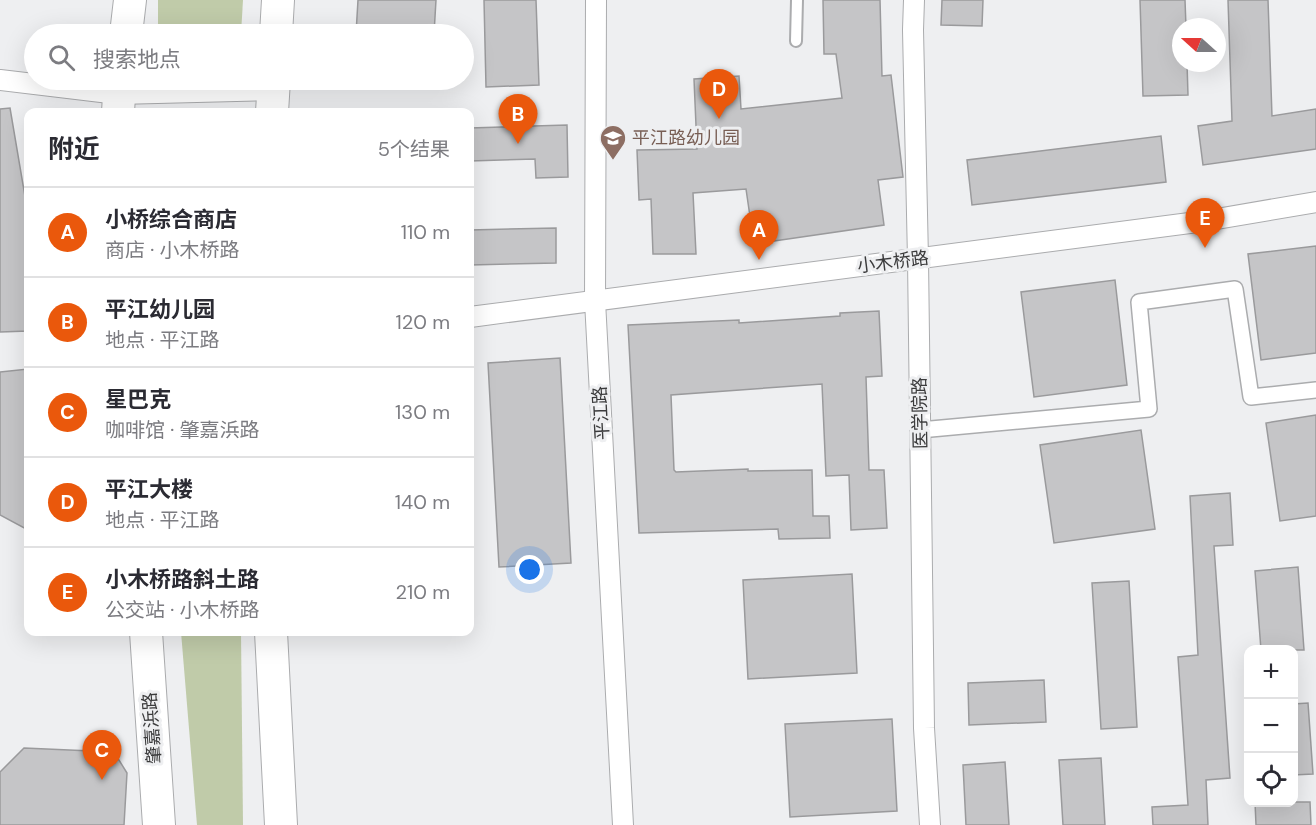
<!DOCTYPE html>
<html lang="zh">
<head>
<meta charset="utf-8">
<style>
	:root { --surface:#fff; --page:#f2f2f3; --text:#2b2b33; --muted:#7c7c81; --line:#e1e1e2; --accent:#ea580c }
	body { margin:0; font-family:"DM Sans","Noto Sans SC",sans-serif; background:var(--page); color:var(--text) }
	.controls { position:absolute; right:18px; bottom:18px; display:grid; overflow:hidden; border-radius:12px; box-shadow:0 6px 24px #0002 }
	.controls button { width:54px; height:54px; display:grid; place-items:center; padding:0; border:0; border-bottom:2px solid var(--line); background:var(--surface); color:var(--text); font:30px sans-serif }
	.compass { position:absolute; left:1172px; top:18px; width:54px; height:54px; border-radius:50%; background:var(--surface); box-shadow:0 6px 24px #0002; rotate:291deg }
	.you { position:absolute; left:530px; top:570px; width:21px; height:21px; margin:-15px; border:4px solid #fff; border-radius:50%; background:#1a73e8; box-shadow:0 0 0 9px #1a73e833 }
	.badge { display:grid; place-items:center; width:39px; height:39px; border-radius:50%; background:var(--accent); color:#fff; font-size:20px; font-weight:700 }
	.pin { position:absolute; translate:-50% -50px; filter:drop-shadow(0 2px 3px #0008) }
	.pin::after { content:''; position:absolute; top:32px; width:21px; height:18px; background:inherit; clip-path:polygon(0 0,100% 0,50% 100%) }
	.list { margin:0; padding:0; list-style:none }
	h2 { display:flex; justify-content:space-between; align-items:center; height:78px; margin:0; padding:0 24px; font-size:26px }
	h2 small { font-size:20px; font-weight:400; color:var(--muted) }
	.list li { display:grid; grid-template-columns:39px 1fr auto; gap:18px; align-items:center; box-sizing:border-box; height:90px; padding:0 24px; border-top:2px solid var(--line) }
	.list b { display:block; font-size:22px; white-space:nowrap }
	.list p { margin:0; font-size:20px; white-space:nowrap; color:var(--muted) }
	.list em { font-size:20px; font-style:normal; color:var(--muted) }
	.icon { flex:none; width:33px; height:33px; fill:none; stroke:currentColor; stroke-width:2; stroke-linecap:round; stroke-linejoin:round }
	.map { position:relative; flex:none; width:1316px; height:825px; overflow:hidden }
	.search { position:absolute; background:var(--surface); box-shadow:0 6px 24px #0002; left:24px; top:24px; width:450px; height:66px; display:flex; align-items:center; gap:15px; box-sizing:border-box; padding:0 21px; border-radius:33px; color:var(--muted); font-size:22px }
	.panel { position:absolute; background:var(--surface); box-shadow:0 6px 24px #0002; left:24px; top:108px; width:450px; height:528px; border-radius:12px }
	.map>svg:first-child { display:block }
	.green { fill:#c0cba9 }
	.building { fill:#c5c5c7; stroke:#9a9a9c; stroke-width:1.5 }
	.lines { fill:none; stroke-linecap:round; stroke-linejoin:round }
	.service-casing { stroke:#abacae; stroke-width:14 }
	.pedestrian-casing { stroke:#abacae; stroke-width:18 }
	.minor-casing { stroke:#abacae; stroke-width:22 }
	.primary-casing { stroke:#abacae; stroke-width:34 }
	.service { stroke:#fff; stroke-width:10 }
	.pedestrian { stroke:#fff; stroke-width:15 }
	.minor { stroke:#fff; stroke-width:20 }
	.primary { stroke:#fff; stroke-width:32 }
	.labels { text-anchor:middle; stroke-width:6; stroke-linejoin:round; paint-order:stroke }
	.education-label { font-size:18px; fill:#785e54; stroke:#eeeff1; text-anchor:start }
	.street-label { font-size:18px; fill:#3b3b3c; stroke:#eeeff1 }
</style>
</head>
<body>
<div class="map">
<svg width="1316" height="825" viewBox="0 0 1316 825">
	<rect width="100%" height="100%" fill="#eeeff1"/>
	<g class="green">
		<polygon points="158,0 243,0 241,34 158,34"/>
		<polygon points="181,632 241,632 243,825 197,825"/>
	</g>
	<g class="building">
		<polygon points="358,0 436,0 434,34 356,34"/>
		<polygon points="484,0 536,0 539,85 486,87"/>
		<polygon points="823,0 880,0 882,76 891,75 903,177 878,180 884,225 754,244 746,189 693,193 696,254 653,254 651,199 639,200 637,150 697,149 694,79 739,76 741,109 842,98 836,54 824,54"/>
		<polygon points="942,0 983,0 982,26 941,25"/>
		<polygon points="1140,0 1185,0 1186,27 1181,27 1181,63 1187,63 1188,95 1143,96"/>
		<polygon points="1228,0 1268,0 1272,116 1316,109 1316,149 1203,165 1198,126 1232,121"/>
		<polygon points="10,108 28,214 28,331 0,332 0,109"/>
		<polygon points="567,125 568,177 536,178 535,159 470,161 470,128"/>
		<polygon points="1161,136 1166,182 972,205 967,160"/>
		<polygon points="556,228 556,263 470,265 470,230"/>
		<polygon points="1316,246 1316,353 1261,360 1248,254"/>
		<polygon points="1115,280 1127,385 1034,397 1021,292"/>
		<polygon points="879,311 882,376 866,377 869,470 884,470 887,528 851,530 849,475 826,476 822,384 671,395 674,470 676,472 748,469 748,471 812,470 813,516 829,516 830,538 779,539 778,529 639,533 628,325 739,320 739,323 840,316 840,313"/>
		<polygon points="560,358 571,563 499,567 488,363"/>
		<polygon points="28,369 28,530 0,515 0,372"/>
		<polygon points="1316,415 1316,516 1280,521 1266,423"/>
		<polygon points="1141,430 1155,529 1054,543 1040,445"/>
		<polygon points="1230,493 1233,545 1214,546 1230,778 1206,780 1208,825 1153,825 1152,807 1188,805 1178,657 1198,655 1190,496"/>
		<polygon points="1298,567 1304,650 1261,650 1255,571"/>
		<polygon points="852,574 857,673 748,679 743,580"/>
		<polygon points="1129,581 1137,727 1101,729 1092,583"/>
		<polygon points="1044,680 1046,722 969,725 968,683"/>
		<polygon points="1308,703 1313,774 1293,775 1293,704"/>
		<polygon points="892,719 897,811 790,817 785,724"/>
		<polygon points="24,748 114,752 127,773 124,825 0,825 0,772"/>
		<polygon points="1101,758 1105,825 1063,825 1059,760"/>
		<polygon points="1005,762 1009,825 966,825 963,765"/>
		<polygon points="1255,802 1310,802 1311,825 1256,825"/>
	</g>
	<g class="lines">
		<g class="service-casing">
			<polyline id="service" points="796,41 797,0"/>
		</g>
		<g class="pedestrian-casing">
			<polyline id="pedestrian" points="920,430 1149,409 1139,302 1235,289 1251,397 1316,390"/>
		</g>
		<g class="minor-casing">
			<g id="minor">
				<polyline points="596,0 595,301 623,825"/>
				<polyline points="914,0 913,30 918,259 924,728 930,825"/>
				<polyline points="0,80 118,94 273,90"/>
				<polyline points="470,317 1205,221 1316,202"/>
			</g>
		</g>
		<g class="primary-casing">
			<g id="primary">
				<polyline points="126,34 130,0"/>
				<polyline points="276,34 278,0"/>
				<polyline points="118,112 120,80"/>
				<polyline points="272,112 274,80"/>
				<polyline points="146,632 159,825"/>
				<polyline points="271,632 281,825"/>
			</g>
		</g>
		<use href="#service" class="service"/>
		<use href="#pedestrian" class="pedestrian"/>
		<use href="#minor" class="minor"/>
		<use href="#primary" class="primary"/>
	</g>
	<defs>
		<g id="school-pin" transform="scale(1.35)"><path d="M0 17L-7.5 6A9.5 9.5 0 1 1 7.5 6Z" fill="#8d6e63" stroke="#eeeff1"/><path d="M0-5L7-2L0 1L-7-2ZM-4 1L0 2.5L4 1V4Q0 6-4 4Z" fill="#fff"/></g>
	</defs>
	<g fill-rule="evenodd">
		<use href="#school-pin" x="613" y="138"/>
	</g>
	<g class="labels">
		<g class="education-label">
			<text x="632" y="144">平江路幼儿园</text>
		</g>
		<g class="street-label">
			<text transform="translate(893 262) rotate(-7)" y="6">小木桥路</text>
			<text transform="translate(601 413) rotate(-93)" y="6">平江路</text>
			<text transform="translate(920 413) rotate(-91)" y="6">医学院路</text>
			<text transform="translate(152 728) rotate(-94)" y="6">肇嘉浜路</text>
		</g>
	</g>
</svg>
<div class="controls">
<button>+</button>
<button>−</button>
<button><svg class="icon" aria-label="locate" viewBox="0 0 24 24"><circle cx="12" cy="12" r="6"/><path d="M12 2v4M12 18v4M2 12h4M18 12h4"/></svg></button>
</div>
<svg class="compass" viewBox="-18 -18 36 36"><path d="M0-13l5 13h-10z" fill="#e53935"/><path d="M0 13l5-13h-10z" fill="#7c7c81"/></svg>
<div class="you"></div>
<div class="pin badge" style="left:759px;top:260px">A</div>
<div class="pin badge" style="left:518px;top:144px">B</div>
<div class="pin badge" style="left:102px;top:780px">C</div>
<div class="pin badge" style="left:719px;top:119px">D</div>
<div class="pin badge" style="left:1205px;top:248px">E</div>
<div class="search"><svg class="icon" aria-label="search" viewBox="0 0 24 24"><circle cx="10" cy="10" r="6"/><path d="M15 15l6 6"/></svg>搜索地点</div>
<section class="panel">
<h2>附近<small>5个结果</small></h2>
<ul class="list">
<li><span class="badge">A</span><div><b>小桥综合商店</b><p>商店 · 小木桥路</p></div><em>110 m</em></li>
<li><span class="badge">B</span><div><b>平江幼儿园</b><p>地点 · 平江路</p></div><em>120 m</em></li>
<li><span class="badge">C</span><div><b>星巴克</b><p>咖啡馆 · 肇嘉浜路</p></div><em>130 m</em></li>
<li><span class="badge">D</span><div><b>平江大楼</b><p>地点 · 平江路</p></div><em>140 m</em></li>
<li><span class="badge">E</span><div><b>小木桥路斜土路</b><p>公交站 · 小木桥路</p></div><em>210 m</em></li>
</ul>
</section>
</div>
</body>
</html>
